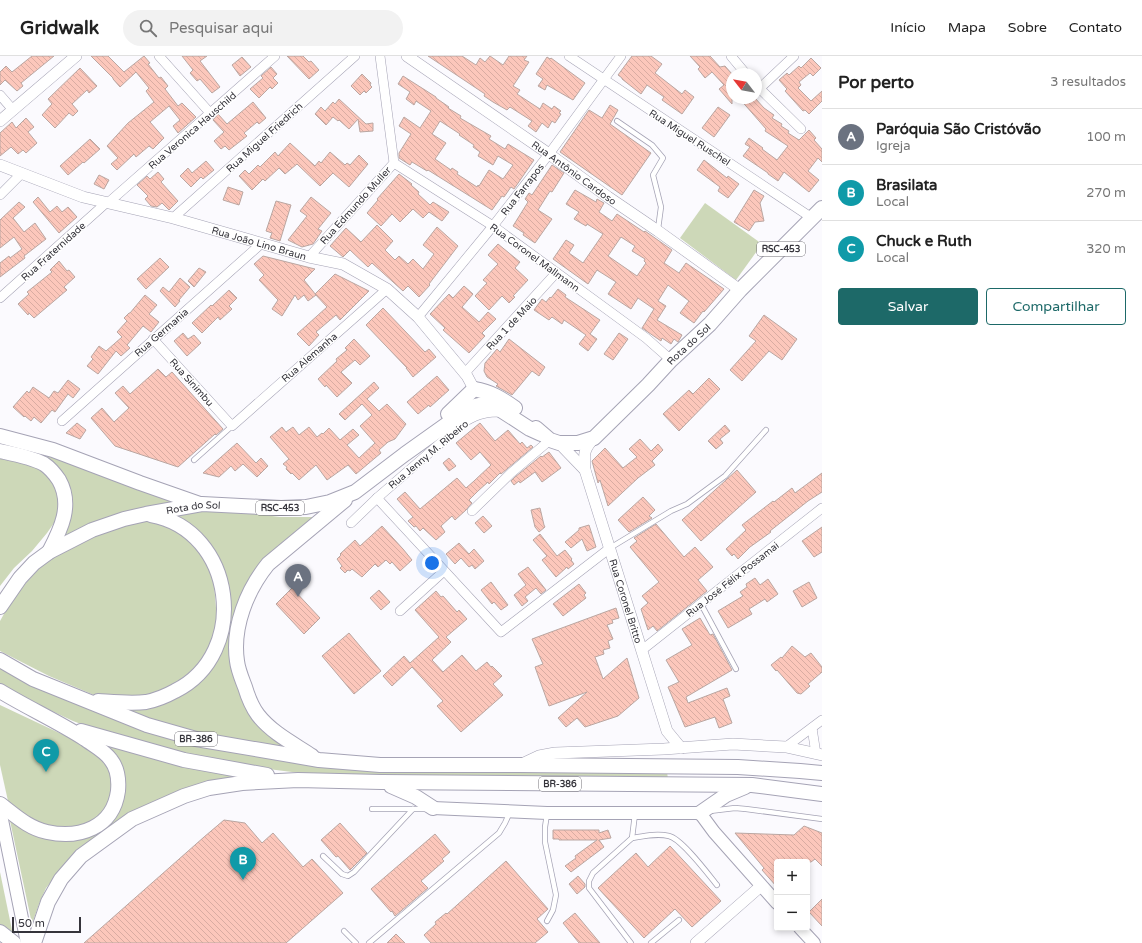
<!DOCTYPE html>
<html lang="pt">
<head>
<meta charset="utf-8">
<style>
	:root { --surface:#fff; --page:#f2f2f2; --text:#222; --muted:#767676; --line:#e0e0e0; --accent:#1d6968 }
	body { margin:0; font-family:"Varela Round",sans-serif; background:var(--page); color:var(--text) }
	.controls { position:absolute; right:12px; bottom:12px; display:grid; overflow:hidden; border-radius:4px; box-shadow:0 2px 6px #0003 }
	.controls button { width:36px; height:36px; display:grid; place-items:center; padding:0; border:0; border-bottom:1px solid var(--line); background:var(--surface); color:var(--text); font:20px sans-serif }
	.compass { position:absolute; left:726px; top:12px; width:36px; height:36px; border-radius:50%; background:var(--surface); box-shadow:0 2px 6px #0003; rotate:301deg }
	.scale { position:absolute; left:12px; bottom:10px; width:69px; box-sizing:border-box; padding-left:4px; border:2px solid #35343b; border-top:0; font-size:11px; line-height:14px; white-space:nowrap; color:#35343b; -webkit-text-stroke:3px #fff; paint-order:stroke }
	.you { position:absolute; left:432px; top:507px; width:14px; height:14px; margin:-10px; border:3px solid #fff; border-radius:50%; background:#1a73e8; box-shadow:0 0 0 6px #1a73e833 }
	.badge { display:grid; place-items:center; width:26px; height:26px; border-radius:50%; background:var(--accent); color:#fff; font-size:13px; font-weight:700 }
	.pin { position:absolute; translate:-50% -33px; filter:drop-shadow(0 1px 2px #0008) }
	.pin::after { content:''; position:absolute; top:21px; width:14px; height:12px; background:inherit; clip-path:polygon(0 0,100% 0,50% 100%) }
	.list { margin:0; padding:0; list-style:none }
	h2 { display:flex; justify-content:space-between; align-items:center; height:52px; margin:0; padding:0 16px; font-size:17px }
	h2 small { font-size:13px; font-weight:400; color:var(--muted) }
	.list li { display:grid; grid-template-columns:26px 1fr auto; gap:12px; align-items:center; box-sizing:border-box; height:56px; padding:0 16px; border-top:1px solid var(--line) }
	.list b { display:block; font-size:15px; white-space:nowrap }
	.list p { margin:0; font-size:13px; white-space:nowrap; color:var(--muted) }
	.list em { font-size:13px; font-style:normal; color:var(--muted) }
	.actions { display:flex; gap:8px; padding:12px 16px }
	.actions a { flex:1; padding:9px 0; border:1px solid var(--accent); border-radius:4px; text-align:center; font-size:14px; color:var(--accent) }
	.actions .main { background:var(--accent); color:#fff }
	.icon { flex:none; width:22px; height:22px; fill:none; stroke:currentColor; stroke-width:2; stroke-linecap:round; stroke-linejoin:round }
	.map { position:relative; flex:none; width:822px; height:887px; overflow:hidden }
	header { display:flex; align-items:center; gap:24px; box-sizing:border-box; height:56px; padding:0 20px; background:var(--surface); border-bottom:1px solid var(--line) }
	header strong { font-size:19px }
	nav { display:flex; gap:22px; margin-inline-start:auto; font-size:14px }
	.search { width:280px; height:36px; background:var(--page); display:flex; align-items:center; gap:10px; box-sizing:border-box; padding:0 14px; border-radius:22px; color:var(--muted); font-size:15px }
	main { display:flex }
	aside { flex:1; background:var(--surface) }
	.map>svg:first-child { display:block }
	.green { fill:#cdd8b8 }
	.building { fill:url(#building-back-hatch); stroke:#baa6a1; fill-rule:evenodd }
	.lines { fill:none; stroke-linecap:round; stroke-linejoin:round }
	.service-casing { stroke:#a5a3b5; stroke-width:6 }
	.minor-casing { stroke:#a5a3b5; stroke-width:10 }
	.tertiary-casing { stroke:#a5a3b5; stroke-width:12 }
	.secondary-casing { stroke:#a5a3b5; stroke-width:14 }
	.trunk-casing { stroke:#a5a3b5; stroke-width:16 }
	.service { stroke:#fff; stroke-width:4.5 }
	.minor { stroke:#fff; stroke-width:9 }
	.tertiary { stroke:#fff; stroke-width:11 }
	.secondary { stroke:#fff; stroke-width:12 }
	.trunk { stroke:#fff; stroke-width:14 }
	.labels { text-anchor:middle; stroke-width:3; stroke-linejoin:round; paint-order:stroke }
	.shield { fill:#fff; stroke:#727176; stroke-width:1 }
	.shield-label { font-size:9px; font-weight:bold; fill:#35343b }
	.street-label { font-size:10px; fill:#35343b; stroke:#fff }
</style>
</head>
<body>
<header>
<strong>Gridwalk</strong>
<div class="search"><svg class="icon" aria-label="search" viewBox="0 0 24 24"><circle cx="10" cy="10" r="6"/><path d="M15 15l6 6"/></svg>Pesquisar aqui</div>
<nav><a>Início</a><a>Mapa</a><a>Sobre</a><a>Contato</a></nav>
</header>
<main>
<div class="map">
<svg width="822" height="887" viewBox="0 0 822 887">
	<defs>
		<pattern id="building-back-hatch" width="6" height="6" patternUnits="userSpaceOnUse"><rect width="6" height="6" fill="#fcc7bb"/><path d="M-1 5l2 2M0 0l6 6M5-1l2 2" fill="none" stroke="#d9aca2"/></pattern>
	</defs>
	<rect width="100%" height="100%" fill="#fbfafe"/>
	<g class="green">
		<polygon points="705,147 762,188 736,224 680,182"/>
		<polygon points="0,382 181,447 62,483 65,430 14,391 0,388"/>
		<polygon points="0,398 27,407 51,419 61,443 56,464 47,477 32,495 14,512 0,530"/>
		<polygon points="201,456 240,456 280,461 318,461 264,506 251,520 242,536 237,550 237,626 296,694 195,677 151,664 117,650 135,650 209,611 224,529 178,463 172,458"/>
		<polygon points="145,462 160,465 190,484 210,511 214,528 217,564 214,581 201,608 162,637 119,644 94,639 49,620 0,595 0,565 14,540 45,506 95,475"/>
		<polygon points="0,612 238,697 667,715 668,724 357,720 300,717 235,709 190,700 104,677 73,665 22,641 0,629"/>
		<polygon points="0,649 89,691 110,713 114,735 104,757 86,770 48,771 15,755 8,745 0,709"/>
		<polygon points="98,685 267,723 176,737 61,813 46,832 39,848 32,868 9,760 77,782 124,739"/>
		<polygon points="0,816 13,879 0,869"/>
	</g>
	<g class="building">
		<polygon points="32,0 54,0 21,27 23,30 17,35 5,24 0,29 0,16 6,10 12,16"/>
		<polygon points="91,0 108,0 124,16 144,0 150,7 148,8 159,22 161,21 168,30 165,33 178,50 182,47 196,61 178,77 173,70 180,64 169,50 150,66 164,82 153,93 149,90 136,101 134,98 117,114 111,108 118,102 107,90 128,67 154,46 146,35 149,32 136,16 120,31 113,23 113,22"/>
		<polygon points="182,0 207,0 200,5 220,31 212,37 200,23 197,25 190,17 193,14"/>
		<polygon points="287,0 303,0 309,6 311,5 319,14 309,23"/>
		<polygon points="428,0 462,0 476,9 480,2 485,6 490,0 503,9 509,0 527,0 524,4 529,6 513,30 520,34 517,38 540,53 543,47 552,53 554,50 561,55 559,57 561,58 555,67 552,65 548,72 542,67 536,76 528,70 532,65 510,51 507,54 493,46 484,40 485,38"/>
		<polygon points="632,0 651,0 662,8 655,17 682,38 685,34 694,41 682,58 662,44 664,41 647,29 641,38 622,23 622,22 618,19"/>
		<polygon points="690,0 710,0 720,11 725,10 732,18 732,48 719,33 724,29 712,16 705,22 698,13 700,11"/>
		<polygon points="242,1 251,11 240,20 232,9"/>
		<polygon points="547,1 550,3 551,2 585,27 573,44 547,29 545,34 538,30 543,23 536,18"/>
		<polygon points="811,2 821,12 813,20 810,17 799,26 801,29 798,32 811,45 822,35 822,45 809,58 805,54 803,55 785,35 787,33 779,24 787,17 789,19 799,10 801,12"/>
		<polygon points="271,11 277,18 273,22 278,27 272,33 270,31 259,42 250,33 263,22 261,20"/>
		<polygon points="80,12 97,30 89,37 87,34 72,48 78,55 73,60 69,57 55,72 42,59 52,48 48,43"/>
		<polygon points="362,18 371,27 370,29 372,31 366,37 364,35 360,39 351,30"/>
		<path d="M403,20l33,21v1l13,9 -1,1 13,8 -1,2 31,18 -2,3 16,10 3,-5 26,16 -20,29 -3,-2 -7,10 -2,-1 -10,14 -64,-40 -1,1 -15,-9 -2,3 -11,-7v-5l12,-19 -12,-8 5,-9 16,11 11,-17 -15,-10 -2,4 -8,-6 4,-7 -12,-8zM440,65l20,13 -1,1 15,10 -1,2 7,5 -2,4 15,9 5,-9 15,9 -10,14 -14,-9 -10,16 -1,-1 -1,2 -20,-13 1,-2 -6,-4 -1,2 -16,-11 11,-16 -14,-9z"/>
		<polygon points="739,42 755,42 764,52 774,59 772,62 782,68 781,70 789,75 788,77 799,84 809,74 816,82 814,84 822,93 822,106 818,102 808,115 819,124 809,136 784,116 778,125 768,118 768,117 743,100 750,91 745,88 749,82 763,92 762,93 777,104 788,90 765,75 766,73"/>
		<polygon points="339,43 366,68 373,67 373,75 360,76 358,63 349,73 339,64 338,65 333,61 326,69 315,58 321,51 325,55 333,46 335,48"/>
		<polygon points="253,46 266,62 259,68 257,66 244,77 247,80 229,94 225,90 221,93 214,85 224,76 213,64 218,58 227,68"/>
		<polygon points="610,49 618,54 610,68 651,97 622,139 560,96 589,54 602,62"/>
		<polygon points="718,51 730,59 714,81 702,72"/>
		<polygon points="26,62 34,71 28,76 37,87 26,97 23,94 18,98 11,91 0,100 0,77 12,66 16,72"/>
		<polygon points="90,83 100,93 84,107 83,106 68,119 60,110"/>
		<polygon points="290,87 315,110 319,105 321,107 330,96 345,109 347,107 350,109 359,99 368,108 349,131 333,117 320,130 297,108 285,118 279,112 265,125 263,123 252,134 239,120 245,114 249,118 258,109 260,111 275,96 278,100"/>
		<polygon points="704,104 727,122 728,120 739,128 728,142 718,135 720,131 697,114"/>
		<polygon points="206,105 214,114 203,123 201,121 191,131 180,120 188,112 192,117"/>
		<polygon points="552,109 564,117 552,136 550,135 538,154 552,163 535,187 523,179 524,177 513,170 528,146 525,143 529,137 532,139"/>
		<polygon points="158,116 164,123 161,126 178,145 169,154 162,147 157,151 151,150 145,143 148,140 137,129 147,120 150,123"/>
		<polygon points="399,118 412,128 411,129 419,136 418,138 430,149 433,146 449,156 442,165 429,156 423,162 413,153 400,166 392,158 381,170 367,157 378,144 377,143"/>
		<polygon points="99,119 109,124 104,133 94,128"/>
		<polygon points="228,131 243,136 239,149 223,144"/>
		<path d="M575,134l21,12 1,-3 7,4 -5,9 13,9 5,-7 27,18 1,-1 27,19 -8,13 15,10 7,-10 38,26 -20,23 -1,-1 -9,12 -14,-10 9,-12 -21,-16 -10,16 8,5 -9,14 25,15 -4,7 -4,-3 -3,5 -9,-6 -1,3 -19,-13 12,-19 -16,-11 -7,11 -23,-15 8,-12 -19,-12 -9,14 -35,-25 13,-19 8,5 -5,8 14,10 20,-29 -16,-10 -1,2 -12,-7 5,-7 -13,-8zM621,181l14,9 -3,5 13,8 -1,2 2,2 -9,13 -29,-20z"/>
		<polygon points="754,134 764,140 760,147 764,165 755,166 749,175 734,166"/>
		<polygon points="38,141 50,156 57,150 62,156 68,151 77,161 59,177 33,146"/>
		<polygon points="311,141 331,157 318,173 322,175 313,188 302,191 288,184 307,160 300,155"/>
		<polygon points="276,145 291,149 280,185 270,182 272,177 266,175"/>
		<polygon points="19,146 25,151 13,162 24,176 35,167 46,183 24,200 25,202 0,221 0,207 9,200 10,202 22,193 14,181 0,192 0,164"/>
		<polygon points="377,169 393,185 385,194 395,204 399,200 408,208 413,203 423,213 434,198 423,189 437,171 458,190 429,228 430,229 419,241 408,230 403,235 372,207 368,211 350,194 343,201 330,190 346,172 361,186"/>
		<polygon points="498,188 520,206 515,212 528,224 513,240 515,241 509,247 502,240 489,254 475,240 487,227 483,224 498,208 488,199"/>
		<polygon points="263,200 315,213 304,224 316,239 308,245 304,239 298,244 295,239 282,260 272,253 278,244 259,224 264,219 254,208"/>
		<polygon points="160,202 169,211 146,233 137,223"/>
		<polygon points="59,205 67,215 69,214 75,221 64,231 67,234 34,262 29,257 28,259 18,248 29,238 27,236 52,216 50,214"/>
		<polygon points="199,212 206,216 194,231 188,225"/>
		<polygon points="335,218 369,235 340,264 336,259 316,276 319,279 309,290 297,278 327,251 315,238"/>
		<polygon points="180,222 190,231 179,244 180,245 175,251 160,235 163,231 169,236"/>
		<polygon points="464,230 473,238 462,251 479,266 488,256 496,263 482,277 485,280 469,297 443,274 445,272 430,258 449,238 453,242"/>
		<polygon points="558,233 566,239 565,241 600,264 590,278 597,283 588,295 579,288 586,279 564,264 562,268 552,261 549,264 534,254 542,243 546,246 550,241 551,242"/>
		<polygon points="229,234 237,242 229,250 232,253 220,264 218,261 202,277 192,267 211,249 212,250"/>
		<polygon points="145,239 157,249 149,258 159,266 151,276 143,270 127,289 130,292 121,300 116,295 98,318 87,310 93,303 91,301 99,290 106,295 122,281 117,276 127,265 124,262 129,257 130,257"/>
		<polygon points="383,252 425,296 429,293 436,301 413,321 406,312 407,312 366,269"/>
		<polygon points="764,259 797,283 782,304 769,295 742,325 730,314 756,285 749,280"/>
		<polygon points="183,277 188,283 194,279 201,287 187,300 174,285"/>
		<polygon points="619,277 628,283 613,304 604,298"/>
		<polygon points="354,283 370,300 360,309 355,304 341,316 352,327 337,341 326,329 325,331 318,323 337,305 336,303 347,294 345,292"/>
		<polygon points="509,283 545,311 539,320 532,315 512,339 496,330 498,328 487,321 484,315 485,307 497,293 500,296"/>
		<polygon points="158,313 166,321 172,316 223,373 216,379 215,378 178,411 115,390 91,362 102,352 114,366 129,352 115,337 123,330 130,338"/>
		<polygon points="437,320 449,334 430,351 429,349 418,358 407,346"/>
		<polygon points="709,322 720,333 679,375 663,358 689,334 693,338"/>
		<polygon points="68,324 80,333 73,342 68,338 55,356 52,354 41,367 34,361 31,365 25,360 24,361 13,351 27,335 29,337 33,331 49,342 54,335 58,337"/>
		<polygon points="374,326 379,332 367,343 379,355 387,348 406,368 395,383 388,386 379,394 381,397 356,418 348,409 327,424 316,409 299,424 292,417 291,418 286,413 287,411 283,408 289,403 270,381 282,371 286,376 293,371 299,379 309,371 317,381 322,377 323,378 329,372 340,384 353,373 359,379 347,389 359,402 375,387 360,370 372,359 362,348 345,364 339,358"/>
		<polygon points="77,367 86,374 80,383 66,377"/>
		<polygon points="480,367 495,385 508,374 520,388 522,386 527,392 531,389 533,391 501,418 500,417 489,428 488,426 478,435 469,444 472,447 466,454 455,464 452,460 441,470 445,476 436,484 423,472 420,475 416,470 414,471 408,465 413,461 397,443 405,436 420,453 457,422 466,432 474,425 491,409 480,396 471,404 456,387"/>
		<polygon points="725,369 730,375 720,383 723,387 716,393 708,385"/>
		<polygon points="640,383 651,395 658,388 663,394 652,405 655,409 638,422 608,450 600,424 598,427 592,405 605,392 623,412 637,401 629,393"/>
		<polygon points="237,387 256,407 261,402 268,410 257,421 243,408 235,415 231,410 219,421 203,417"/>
		<polygon points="549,396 561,412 542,426 535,416 520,427 519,425 514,429 511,425 515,421 541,400 542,401"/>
		<polygon points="449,402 456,410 449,415 443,407"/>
		<polygon points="737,414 756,436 701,485 682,464"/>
		<polygon points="822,417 822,436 808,445 770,475 771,476 750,491 738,503 734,498 732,500 726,493 746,474 742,469 773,445 774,446 792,432 795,437"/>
		<polygon points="643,441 655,454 649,460 652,462 629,476 618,464"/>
		<polygon points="540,452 544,469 545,471 539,476 535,471 531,454"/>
		<polygon points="483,460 492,470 484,477 475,467"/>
		<polygon points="656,468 684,501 695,491 713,511 698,524 707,535 657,575 653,570 648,574 641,553 648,547 642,540 659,526 630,491 637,485 634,482"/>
		<polygon points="589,469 596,491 587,495 582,483 571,492 565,486 579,474 579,472"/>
		<polygon points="382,470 403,493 412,504 400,515 392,506 390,508 386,504 378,511 375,508 362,521 352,513 350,515 348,514 345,517 340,512 342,510 337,503 341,499 340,498 355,484 360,490"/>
		<polygon points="822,471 822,496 814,501 802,485"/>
		<polygon points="540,478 557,500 565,494 572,503 571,504 574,508 568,513 567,511 556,521 542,504 547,500 533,484"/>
		<polygon points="459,487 469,498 474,493 484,505 475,513 472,509 469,511 461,502 455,508 446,498"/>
		<polygon points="528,511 546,534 541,538 536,532 525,541 528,545 522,550 514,539 526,529 518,518"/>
		<polygon points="755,522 760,529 768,523 778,538 767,546 765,543 749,553 752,558 728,572 718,555 743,540 740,536 747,531 746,528"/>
		<polygon points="491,526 508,549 501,554 494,546 492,548 481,534"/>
		<polygon points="809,526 817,542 802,551 793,535"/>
		<polygon points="579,528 586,537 584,539 586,542 563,560 553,548"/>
		<polygon points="292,532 320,562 304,578 276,548"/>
		<polygon points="379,534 390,546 381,554 370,542"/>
		<polygon points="436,535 441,541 443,540 457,556 459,554 467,563 446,581 451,586 432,604 443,616 462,599 476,615 487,606 491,611 492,610 502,620 493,628 503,639 461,676 437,650 443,645 412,611 392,630 383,620 404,600 410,607 439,581 415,554"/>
		<polygon points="616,552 619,562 612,564 613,567 607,569 613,583 608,585 610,592 603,594 604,598 595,601 603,623 627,602 639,642 618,660 585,671 577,662 566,671 558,662 587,636 549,650 535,611 543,608 532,583"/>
		<polygon points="700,562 710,579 713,578 732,614 686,641 688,647 727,632 730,640 723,643 732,667 719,672 715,661 685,671 668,631 679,626 666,604 692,589 682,573"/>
		<polygon points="349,577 381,615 354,638 322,600"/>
		<polygon points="792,590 805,601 811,597 822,611 822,616 808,628 810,630 801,638 797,637 777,614 776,615 771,609 781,601 782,602"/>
		<polygon points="224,764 245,767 262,787 273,777 303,811 312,803 343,837 286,887 84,887 204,781"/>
		<polygon points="340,767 367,797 350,814 338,800 336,801 321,784"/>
		<polygon points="804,770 822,777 822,810 815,803 811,806 777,806 777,831 762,814 764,812 735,777 794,779"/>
		<polygon points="553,774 599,774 599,777 608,774 611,782 599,784 604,791 571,816 565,810 576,802 575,800 597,784 559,784 559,783 553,783"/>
		<polygon points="435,778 450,796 442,803 444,805 421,825 428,832 395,860 392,855 391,856 371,833"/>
		<polygon points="670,790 721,845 692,871 675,853 644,882 598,832 636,797 648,811"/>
		<polygon points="506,805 548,853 537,863 548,876 535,887 431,887 424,879 436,868 435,866 446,857 447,858"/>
		<polygon points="578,820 585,828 585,831 577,838 569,828"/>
		<polygon points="822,843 822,870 809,856"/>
		<polygon points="575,857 600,887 579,887 563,867"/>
		<polygon points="396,878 405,887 387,887"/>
	</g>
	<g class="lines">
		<g class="service-casing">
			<g id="service">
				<polyline points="617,65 652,89 663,102 653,119 661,151 658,173"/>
				<polyline points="194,404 232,370"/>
				<polyline points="610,492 671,455 687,448 725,420 766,374"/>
				<polyline points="701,548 736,613"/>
				<polyline points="372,753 426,753"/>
				<polyline points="710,755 735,752 746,753 822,763"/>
				<path d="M632,782c12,-2 25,-5 37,-2 13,3 39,38 48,49"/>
				<polyline points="323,800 342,818 348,820 354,816 413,753"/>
				<polyline points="547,865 553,854 556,839 545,786 545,771 547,758"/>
				<polyline points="344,875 356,887"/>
				<polyline points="369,887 499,777 505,767 510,756"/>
				<polyline points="631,887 589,832 589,825 593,817 632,782 635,758"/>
				<polyline points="651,887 679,864"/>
			</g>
		</g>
		<g class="minor-casing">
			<g id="minor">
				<polyline points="159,0 211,58"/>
				<polyline points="569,0 812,162"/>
				<polyline points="731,0 746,18"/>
				<polyline points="756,29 801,73"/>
				<polyline points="759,33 794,0"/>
				<polyline points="0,39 13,54"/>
				<polyline points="394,107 493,170 646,282 671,304"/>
				<polyline points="0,139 22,117"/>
				<polyline points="108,147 275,0"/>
				<polyline points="173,162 355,0"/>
				<polyline points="309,201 394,107 380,0"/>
				<polyline points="0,242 106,147"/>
				<polyline points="418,261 493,170 549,98 621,0"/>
				<polyline points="153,283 232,370 387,233"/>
				<polyline points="465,317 556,217"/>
				<polyline points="62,365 262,187"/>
				<polyline points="377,442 501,576 610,492"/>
				<polyline points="472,455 511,417 550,384"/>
				<path d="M351,467l26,-25 89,-77c13,-8 22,-9 36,-9"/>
				<polyline points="400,555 444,515"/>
				<polyline points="642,594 822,452"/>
				<polyline points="812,672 816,698"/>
				<polyline points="786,691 822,664"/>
			</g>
		</g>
		<g class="tertiary-casing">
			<g id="tertiary">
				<path id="s1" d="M407,0l142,98 59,43 50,34 82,59"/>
				<polyline points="0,65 76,0"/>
				<path id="s2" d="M0,109l83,32 90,21 136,39 34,7 44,25 31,28 49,59 7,13"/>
				<path id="s3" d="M594,382c-11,12 -10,16 -9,32l82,261 14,17"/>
				<polyline points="559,387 585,414"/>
				<polyline points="522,708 539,700 555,697 664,693 733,688 786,691 822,699"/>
				<polyline points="696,887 761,830"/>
			</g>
		</g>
		<g class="secondary-casing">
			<g id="secondary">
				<polyline points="433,752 547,757 700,757 714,776 777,847"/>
				<polyline points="0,754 27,887"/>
				<polyline points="800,872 814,887"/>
			</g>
		</g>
		<g class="trunk-casing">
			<g id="trunk">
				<path d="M474,333c17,3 27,9 41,19"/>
				<polyline points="448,358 474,333"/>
				<path id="s4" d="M536,372l14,12 9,3h19l16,-5 54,-53 23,-25 39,-36 30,-34 82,-82"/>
				<polyline points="0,380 53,394 140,427 200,448"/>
				<path d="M0,395c14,3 31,6 44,13 6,4 11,10 15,16 14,25 2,49 -10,72"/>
				<path id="s5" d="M0,551l20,-29 14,-15 15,-11 43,-22 32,-11 22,-5 56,-10 79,4 25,-1 24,-5 25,-10 50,-38 66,-47 16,-4 9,4 34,22 11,5"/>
				<polyline points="0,604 33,623 147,669 196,683 319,704 380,709 520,709 738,711 800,715 822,717"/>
				<path d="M0,635c28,17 57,30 85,48 8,6 20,12 26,21 7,9 8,20 7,31 -5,37 -39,48 -71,41 -19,-4 -32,-17 -47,-28"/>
				<path d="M98,645c15,1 33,3 48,1 10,-2 20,-6 29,-11 76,-38 60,-161 -24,-176"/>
				<polyline points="81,675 184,704 267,719"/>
				<path d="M312,700c-18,-12 -40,-23 -54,-41 -6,-8 -10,-18 -13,-28 -3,-8 -7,-17 -8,-26 -5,-34 10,-71 31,-97l77,-64"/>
				<polyline points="391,730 416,741 433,752"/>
				<polyline points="700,757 726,739 745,731"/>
				<polyline points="0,876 14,887"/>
				<polyline points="34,887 48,846 61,823 81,800 132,763 184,740 209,732 242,727 298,724 381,726 752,729 822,738"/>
			</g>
		</g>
		<use href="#service" class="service"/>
		<use href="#minor" class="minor"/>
		<use href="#tertiary" class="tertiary"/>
		<use href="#secondary" class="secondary"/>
		<use href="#trunk" class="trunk"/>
	</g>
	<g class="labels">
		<g class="shield">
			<rect x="757" y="186" width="48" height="14" rx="3"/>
			<rect x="256" y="445" width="48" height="14" rx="3"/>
			<rect x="175" y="676" width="42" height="14" rx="3"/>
			<rect x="539" y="721" width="42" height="14" rx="3"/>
		</g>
		<g class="shield-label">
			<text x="781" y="196">RSC-453</text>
			<text x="280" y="455">RSC-453</text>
			<text x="196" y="686">BR-386</text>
			<text x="560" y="731">BR-386</text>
		</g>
		<g class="street-label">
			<text transform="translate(192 74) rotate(-41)" y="4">Rua Veronica Hauschild</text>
			<text transform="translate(264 81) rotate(-42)" y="4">Rua Miguel Friedrich</text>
			<text transform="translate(690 81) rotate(33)" y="4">Rua Miguel Ruschel</text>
			<text dy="4" stroke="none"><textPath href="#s1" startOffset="204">Rua Antônio Cardoso</textPath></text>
			<text transform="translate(522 133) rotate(-52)" y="4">Rua Farrapos</text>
			<text transform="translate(355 149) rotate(-48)" y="4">Rua Edmundo Muller</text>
			<text dy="4" stroke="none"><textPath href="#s2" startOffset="271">Rua João Lino Braun</textPath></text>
			<text transform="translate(53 195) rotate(-42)" y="4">Rua Fraternidade</text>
			<text transform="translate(535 201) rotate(36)" y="4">Rua Coronel Mallmann</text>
			<text transform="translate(511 267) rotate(-47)" y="4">Rua 1 de Maio</text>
			<text transform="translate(161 276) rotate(-41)" y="4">Rua Germania</text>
			<text dy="4" stroke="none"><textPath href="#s4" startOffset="197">Rota do Sol</textPath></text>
			<text transform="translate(309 301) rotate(-41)" y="4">Rua Alemanha</text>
			<text transform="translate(192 326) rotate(48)" y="4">Rua Sinimbu</text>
			<text transform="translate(428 398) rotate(-40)" y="4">Rua Jenny M. Ribeiro</text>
			<text dy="4" stroke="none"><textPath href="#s5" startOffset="227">Rota do Sol</textPath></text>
			<text transform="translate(732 523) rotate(-38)" y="4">Rua José Félix Possamai</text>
			<text dy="4" stroke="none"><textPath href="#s3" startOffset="172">Rua Coronel Britto</textPath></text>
		</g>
	</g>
</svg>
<div class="controls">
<button>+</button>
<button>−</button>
</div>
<svg class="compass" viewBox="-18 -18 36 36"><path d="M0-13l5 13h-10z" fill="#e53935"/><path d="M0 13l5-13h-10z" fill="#767676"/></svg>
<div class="scale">50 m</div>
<div class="you"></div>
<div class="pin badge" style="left:298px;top:541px;background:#6b7280">A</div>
<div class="pin badge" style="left:243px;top:824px;background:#0f9aa8">B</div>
<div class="pin badge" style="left:46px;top:716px;background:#0f9aa8">C</div>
</div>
<aside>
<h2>Por perto<small>3 resultados</small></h2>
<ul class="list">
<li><span class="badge" style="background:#6b7280">A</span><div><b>Paróquia São Cristóvão</b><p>Igreja</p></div><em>100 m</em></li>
<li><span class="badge" style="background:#0f9aa8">B</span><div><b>Brasilata</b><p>Local</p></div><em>270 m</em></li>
<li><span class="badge" style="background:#0f9aa8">C</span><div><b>Chuck e Ruth</b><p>Local</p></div><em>320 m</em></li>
</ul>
<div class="actions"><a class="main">Salvar</a><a>Compartilhar</a></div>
</aside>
</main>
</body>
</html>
